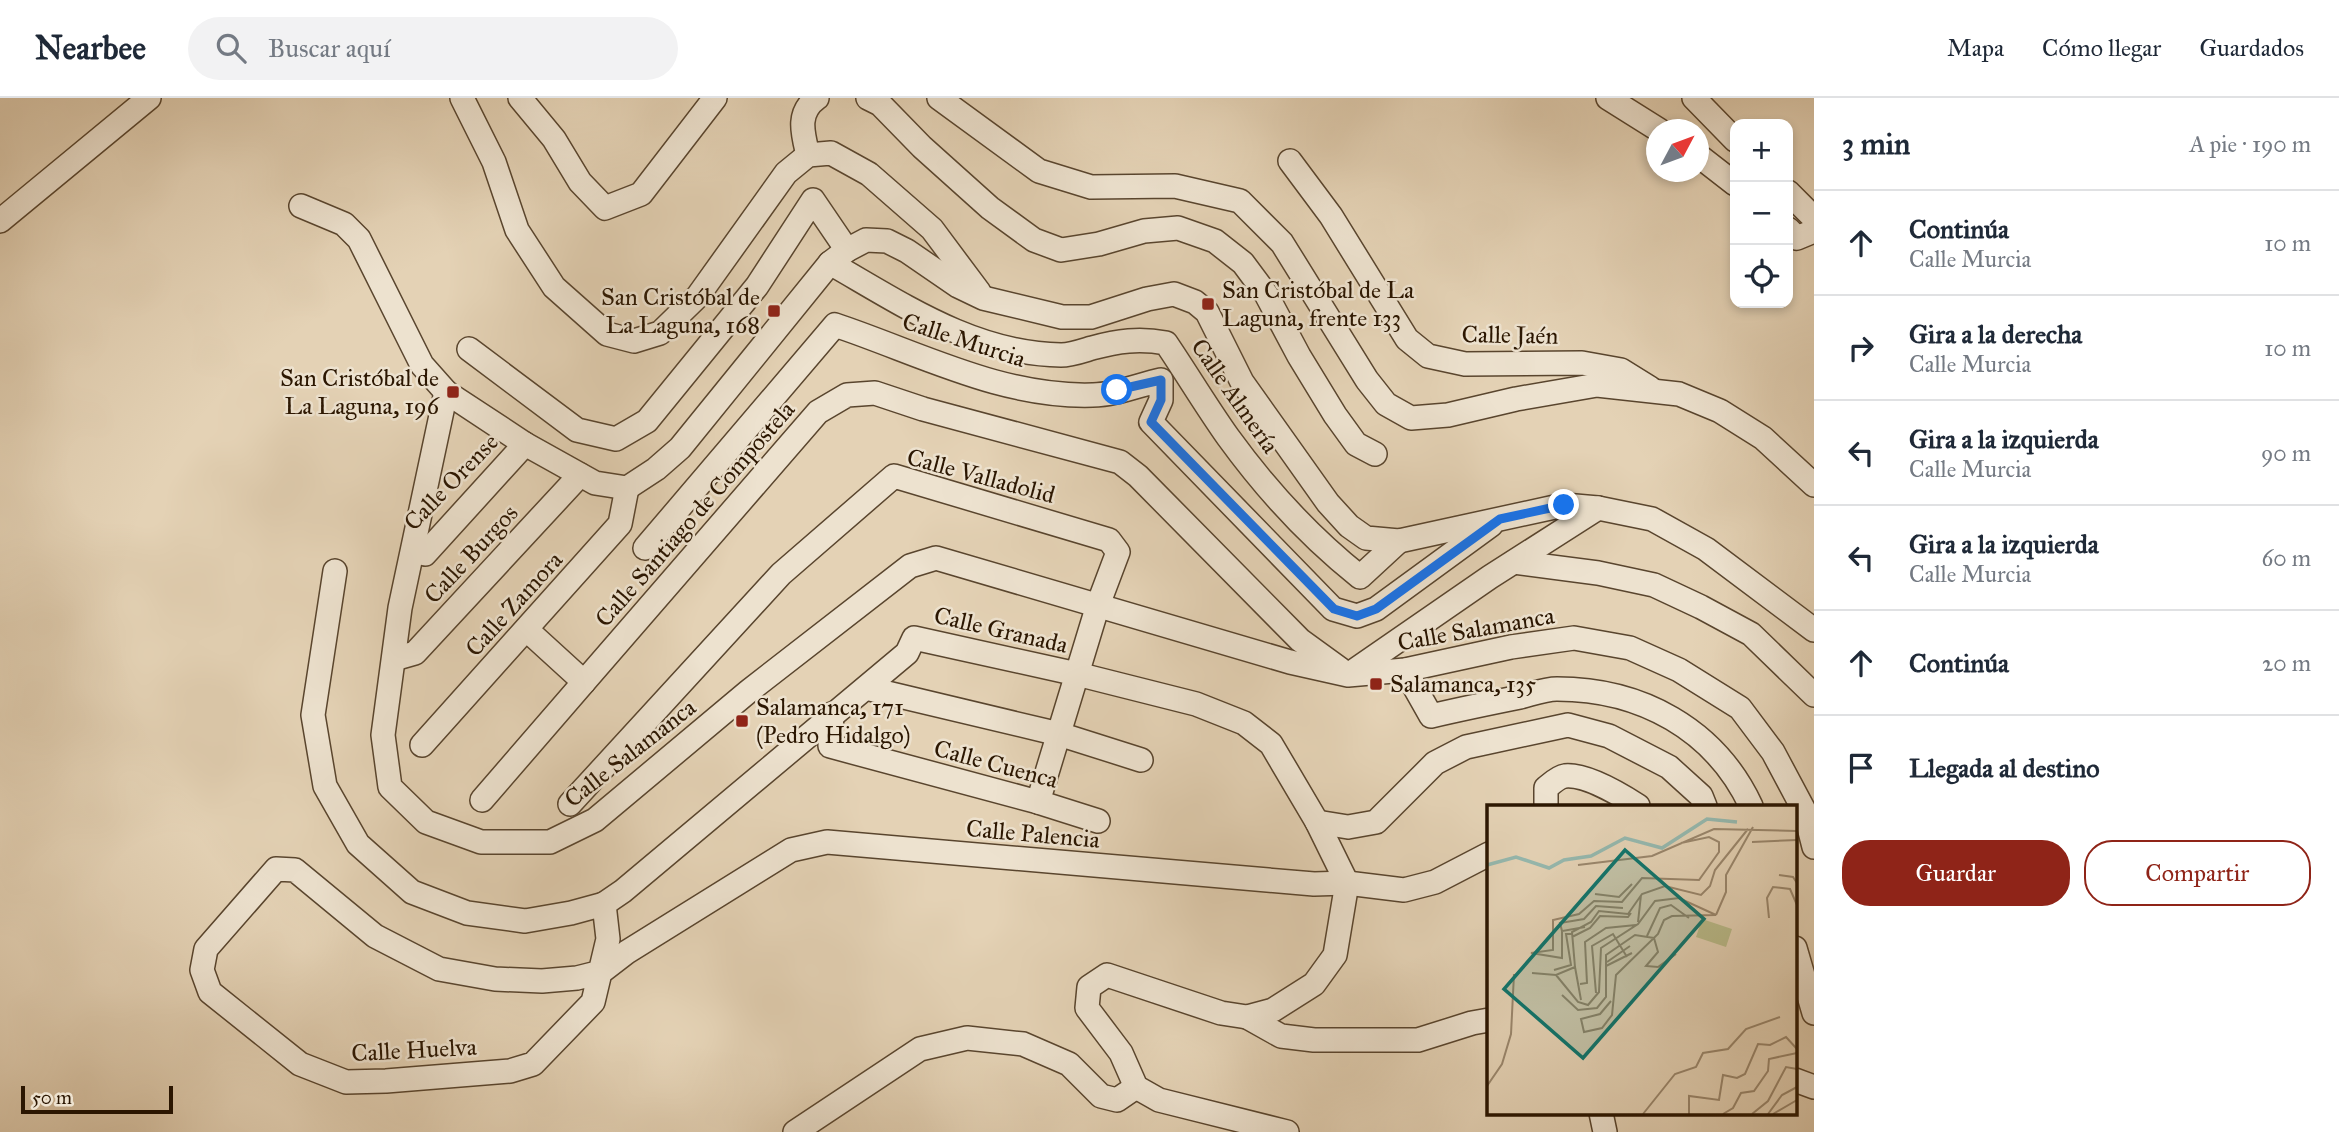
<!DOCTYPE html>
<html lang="es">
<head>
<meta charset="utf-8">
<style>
	:root { --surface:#fff; --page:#f2f2f3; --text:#1f2937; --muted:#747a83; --line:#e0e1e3; --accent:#8f2418 }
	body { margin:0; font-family:"IM FELL Great Primer",serif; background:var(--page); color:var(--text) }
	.controls { position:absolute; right:21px; top:21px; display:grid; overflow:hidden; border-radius:14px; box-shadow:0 4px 10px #0003 }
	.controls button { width:63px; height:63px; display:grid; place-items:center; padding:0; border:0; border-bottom:2px solid var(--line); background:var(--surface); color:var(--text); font:35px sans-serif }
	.compass { position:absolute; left:1646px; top:21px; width:63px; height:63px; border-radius:50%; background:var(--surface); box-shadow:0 4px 10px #0003; rotate:49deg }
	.scale { position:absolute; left:21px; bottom:18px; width:152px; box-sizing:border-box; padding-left:7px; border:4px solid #2b1601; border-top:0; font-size:19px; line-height:24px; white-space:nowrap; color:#2b1601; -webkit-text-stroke:5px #ede2cf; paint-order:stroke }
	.stop { position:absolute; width:21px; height:21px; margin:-16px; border:5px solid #1a73e8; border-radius:50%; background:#fff }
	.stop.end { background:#1a73e8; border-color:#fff; box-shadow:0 2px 7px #0008 }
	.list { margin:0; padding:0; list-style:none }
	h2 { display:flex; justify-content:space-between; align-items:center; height:91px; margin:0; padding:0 28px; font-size:30px }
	h2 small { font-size:23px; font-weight:400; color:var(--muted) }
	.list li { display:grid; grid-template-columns:46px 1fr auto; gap:21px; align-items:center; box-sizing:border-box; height:105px; padding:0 28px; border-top:2px solid var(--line) }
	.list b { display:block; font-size:26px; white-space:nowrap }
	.list p { margin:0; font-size:23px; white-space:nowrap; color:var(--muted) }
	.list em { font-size:23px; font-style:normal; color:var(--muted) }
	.actions { display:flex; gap:14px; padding:21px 28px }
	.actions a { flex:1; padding:16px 0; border:2px solid var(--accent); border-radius:28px; text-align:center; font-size:24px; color:var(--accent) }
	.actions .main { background:var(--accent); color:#fff }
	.icon { flex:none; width:38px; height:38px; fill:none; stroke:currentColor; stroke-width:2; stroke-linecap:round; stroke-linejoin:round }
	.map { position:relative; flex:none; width:1814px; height:1034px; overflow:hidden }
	header { display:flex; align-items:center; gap:42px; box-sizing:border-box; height:98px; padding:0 35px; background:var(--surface); border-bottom:2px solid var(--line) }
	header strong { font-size:33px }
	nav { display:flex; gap:38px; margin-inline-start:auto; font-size:24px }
	.search { width:490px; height:63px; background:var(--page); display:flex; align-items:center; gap:18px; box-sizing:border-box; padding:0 24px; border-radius:38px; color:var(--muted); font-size:26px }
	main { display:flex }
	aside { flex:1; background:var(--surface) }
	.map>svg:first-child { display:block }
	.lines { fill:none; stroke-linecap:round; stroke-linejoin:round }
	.minor-casing { stroke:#59452e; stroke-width:26 }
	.minor { stroke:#ede2cf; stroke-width:23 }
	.route { stroke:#1a73e8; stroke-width:9 }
	.poi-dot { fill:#8f2418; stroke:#ede2cf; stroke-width:2.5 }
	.labels { text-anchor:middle; stroke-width:5; stroke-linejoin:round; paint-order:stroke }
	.poi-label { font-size:24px; fill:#2b1601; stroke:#ede2cf; text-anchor:start }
	.street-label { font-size:24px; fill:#2b1601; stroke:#ede2cf }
	.inset-river { fill:none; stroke:#95b8ae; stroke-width:3.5 }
	.inset-road { fill:none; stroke:#9a876d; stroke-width:2 }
	.view { fill:#0f766e; fill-opacity:0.15; stroke:#0f766e; stroke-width:3.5 }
	.inset-edge { fill:none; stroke:#2b1601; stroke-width:3.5 }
</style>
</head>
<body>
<header>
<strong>Nearbee</strong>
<div class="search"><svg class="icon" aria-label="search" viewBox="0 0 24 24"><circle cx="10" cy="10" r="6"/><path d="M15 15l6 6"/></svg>Buscar aquí</div>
<nav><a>Mapa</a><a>Cómo llegar</a><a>Guardados</a></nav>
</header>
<main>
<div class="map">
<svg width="1814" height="1034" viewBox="0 0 1814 1034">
	<rect width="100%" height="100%" fill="#e4d2b5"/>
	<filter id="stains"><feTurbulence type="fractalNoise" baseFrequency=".00286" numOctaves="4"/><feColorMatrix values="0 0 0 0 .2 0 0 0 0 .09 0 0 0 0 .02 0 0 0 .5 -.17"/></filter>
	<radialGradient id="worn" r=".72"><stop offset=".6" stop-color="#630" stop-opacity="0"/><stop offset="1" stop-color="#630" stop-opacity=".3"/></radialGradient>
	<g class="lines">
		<g class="minor-casing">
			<g id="minor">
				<polyline points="462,0 494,64 517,132 554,189 607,236 634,243 660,235 698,198 786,75 808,57 831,55 869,76 932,131 979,194"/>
				<polyline points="520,0 554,41 580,84 605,110 641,96 715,0"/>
				<polyline points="868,0 880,6 922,49 990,110 1034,142 1061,152 1099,146 1144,133 1178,130 1215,143 1243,165 1266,196 1299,258 1335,317 1356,346 1375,356"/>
				<polyline points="939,0 1039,73 1091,89 1175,88 1240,103 1282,145 1367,282 1386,306 1411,320 1448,317 1516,301 1597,287 1679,296 1720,313 1763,340 1814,387"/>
				<polyline points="1608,0 1659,32"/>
				<polyline points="1694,0 1735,42"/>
				<path d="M808,57c-5,-21 -12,-42 9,-57"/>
				<polyline points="1699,58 1735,86"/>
				<polyline points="1290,63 1331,118 1407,241 1428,258 1465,266 1582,265 1621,272 1650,290"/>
				<polyline points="1788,94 1814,120"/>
				<polyline points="301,108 344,126 359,141 422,267 446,294 525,346 595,385 627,390 656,371 680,350 830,165 847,152 866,142 887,143 907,153 958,188 983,200 1062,219 1091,219 1147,201 1174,196 1195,204 1207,214 1242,284 1328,405 1349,428 1366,440 1399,443 1564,407 1598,410 1652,421 1706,451 1814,532"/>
				<polyline points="0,123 149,0"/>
				<polyline points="1788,131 1797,140 1814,133"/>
				<path d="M830,165c72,41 144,91 231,92 10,0 21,-4 31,-7 26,-7 47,-10 74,-5 21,31 40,63 62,94 37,51 83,101 132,140l39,-36"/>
				<polyline points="469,251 577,332 616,341 647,323 757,188 813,102 847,152"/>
				<polyline points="446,294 400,510 383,637 390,689 426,724 481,744 550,744 595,722 749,593 910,468 936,460 1290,564 1348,577 1405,572 1511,549 1574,540 1630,550 1679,572 1740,610 1773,654 1805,714 1814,749"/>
				<path d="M645,450l190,-223c84,28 167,73 258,70 22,0 46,-10 68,-15v20l-10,22 182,187 24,7 19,-7 115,-84"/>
				<polyline points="414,453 425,456 525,346"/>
				<polyline points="1514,464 1598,475 1654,487 1701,509 1751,536 1814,597"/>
				<polyline points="335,473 313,617 325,688 358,746 412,794 467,815 525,823 571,815 604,806 623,793 907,555 914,540 1077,576 1196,606 1244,625 1271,646 1317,724 1347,785"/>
				<polyline points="527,532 584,584 818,314 847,297 875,295 923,311 1120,364 1138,378 1300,542 1340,571"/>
				<polyline points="394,561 415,555 580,377"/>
				<path d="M1405,572l26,46c30,-7 59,-13 89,-19 12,-3 25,-8 37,-8 84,0 158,40 194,117"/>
				<polyline points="1351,575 1490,479 1598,410"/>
				<polyline points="866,590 1059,636 1141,662"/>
				<polyline points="832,616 830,648 1038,704 1098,723"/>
				<polyline points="422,647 620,426 627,390"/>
				<polyline points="482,702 584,584"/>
				<polyline points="570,706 781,476 894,378 1109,442 1118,454 1098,507 1038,704"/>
				<path d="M1546,708v-18c5,-4 12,-11 19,-12 21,-2 56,19 73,30"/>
				<polyline points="1317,724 1348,729 1376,724 1435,665 1466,649 1568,627 1609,638 1669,669 1701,698 1705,708"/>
				<polyline points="604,806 608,841 593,904 533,966 510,973 386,983 346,984 300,966 210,894 202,872 206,851 276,771 295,772 375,838 439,871 495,881 542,883 577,880 601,874 627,854 791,752 827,744 1314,786 1347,785 1404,792 1435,784 1489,756"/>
				<polyline points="1795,850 1814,915"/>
				<polyline points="1247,919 1281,938 1314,942 1418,942 1472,925 1489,922"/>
				<polyline points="1795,982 1814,989"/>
				<polyline points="1601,1015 1605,1034"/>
				<polyline points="795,1034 920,951 967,940 1023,946 1069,966 1101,998 1117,1002 1136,989"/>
				<polyline points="1287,1034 1159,1002 1136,989 1121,955 1087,910 1089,889 1107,877 1221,915 1247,919 1273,912 1314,886 1335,857 1347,785"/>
			</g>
		</g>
		<use href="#minor" class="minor"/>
	</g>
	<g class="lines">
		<polyline class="route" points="1117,292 1161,282 1161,302 1151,324 1334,511 1357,518 1376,511 1500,421 1564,407"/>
	</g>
	<g class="poi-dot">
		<rect x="1201" y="199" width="14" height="14" rx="3.5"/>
		<rect x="767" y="206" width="14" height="14" rx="3.5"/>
		<rect x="446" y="287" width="14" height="14" rx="3.5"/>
		<rect x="1369" y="579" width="14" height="14" rx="3.5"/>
		<rect x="735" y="616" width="14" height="14" rx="3.5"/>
	</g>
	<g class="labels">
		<g class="poi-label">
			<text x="1222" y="200">San Cristóbal de La<tspan x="1222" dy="28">Laguna, frente 133</tspan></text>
			<text x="760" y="207" text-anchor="end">San Cristóbal de<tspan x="760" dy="28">La Laguna, 168</tspan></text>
			<text x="439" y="288" text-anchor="end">San Cristóbal de<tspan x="439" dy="28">La Laguna, 196</tspan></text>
			<text x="1390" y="594">Salamanca, 135</text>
			<text x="756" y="617">Salamanca, 171<tspan x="756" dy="28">(Pedro Hidalgo)</tspan></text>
		</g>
		<g class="street-label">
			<text transform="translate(1510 237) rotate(1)" y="8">Calle Jaén</text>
			<text transform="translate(964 242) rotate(18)" y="8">Calle Murcia</text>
			<text transform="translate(1235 298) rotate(55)" y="8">Calle Almería</text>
			<text transform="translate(981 378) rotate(15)" y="8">Calle Valladolid</text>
			<text transform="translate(451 384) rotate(-46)" y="8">Calle Orense</text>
			<text transform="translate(695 416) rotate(-49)" y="8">Calle Santiago de Compostela</text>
			<text transform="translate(471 456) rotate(-47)" y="8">Calle Burgos</text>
			<text transform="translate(514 506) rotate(-48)" y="8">Calle Zamora</text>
			<text transform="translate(1476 531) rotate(-10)" y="8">Calle Salamanca</text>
			<text transform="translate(1001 532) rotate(13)" y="8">Calle Granada</text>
			<text transform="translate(630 655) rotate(-38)" y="8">Calle Salamanca</text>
			<text transform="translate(996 666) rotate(15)" y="8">Calle Cuenca</text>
			<text transform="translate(1033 736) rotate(5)" y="8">Calle Palencia</text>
			<text transform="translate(414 952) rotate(-3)" y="8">Calle Huelva</text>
		</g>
	</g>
	<g transform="translate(1487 707)">
		<rect width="310" height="310" fill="#e4d2b5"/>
		<path d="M215,114l30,10 -6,18 -30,-10z" fill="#b9bb8a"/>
		<path class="inset-river" d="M0,60l29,-8 33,11 15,-8 27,-4 34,-18 37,10 45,-29 30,3"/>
		<path class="inset-road" d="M265,37l45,-2M91,60l74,-9 62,-27 83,2M292,70l14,2 4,6M108,89l24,3 13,-13M229,110l10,-23v-17l27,-48M282,113l-2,-20 6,-11 17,2 7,16M151,117l3,-27M98,122l-23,4v27l-31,-5 22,-3v-30l26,-6 15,-13 28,1 20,-24 57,2 20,-28v-10l-10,-5 -28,6M75,126l-2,-8 24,-4 12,-13 27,2M160,131l13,-28 11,-3 18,13M85,132l18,-9 10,-12 28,1 3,-4M167,133l4,14 -12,14 12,1 18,-13M120,157l23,-16M119,161l26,-13M88,162l6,33M67,165l17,-5 -5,-31h6M45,168l24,2 19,-8 -3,-35 19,-10 8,-11 29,3 14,-20 23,-8 36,9 9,-9 5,-16 33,-41M69,170l22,27 10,3 11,-13 2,-44 37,-24 17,-23 24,-3 37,17M93,179l7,-1 -2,-41 21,-14 30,-3M109,188l-4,-47 21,-12 14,23M75,190l16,15 19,-2 9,-11v-42l29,-20 19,3M124,196l-11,13 -19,5 3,13 18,-4 10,-13 4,-40 42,-41 6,-14 8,-4 44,-1M0,281l15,-22 9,-30 3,-60M156,309l32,-40 21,-7 7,-14 25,-4 18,-20 34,-12M202,309v-18l30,4 4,-25 14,3 8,-4 13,-30 12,1 16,-8 11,12M236,309l10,-6 8,-15 13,-2 14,-20 1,-12 28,-6M265,309l16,-13 18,-34 11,2M281,309l14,-19 15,-8M286,309l24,-14"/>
		<path class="view" d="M138,45l79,69 -121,139 -79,-69z"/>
		<rect width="310" height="310" class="inset-edge"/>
	</g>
	<rect width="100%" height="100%" filter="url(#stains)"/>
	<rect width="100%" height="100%" fill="url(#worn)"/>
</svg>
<div class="controls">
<button>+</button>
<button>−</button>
<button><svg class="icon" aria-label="locate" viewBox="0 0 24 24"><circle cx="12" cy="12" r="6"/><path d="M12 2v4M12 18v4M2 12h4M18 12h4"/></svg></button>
</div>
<svg class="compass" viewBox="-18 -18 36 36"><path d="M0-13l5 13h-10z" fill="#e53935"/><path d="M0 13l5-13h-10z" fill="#747a83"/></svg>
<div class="scale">50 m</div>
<div class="stop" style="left:1117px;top:292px"></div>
<div class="stop end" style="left:1564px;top:407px"></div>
</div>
<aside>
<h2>3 min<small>A pie · 190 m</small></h2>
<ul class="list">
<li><svg class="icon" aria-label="ahead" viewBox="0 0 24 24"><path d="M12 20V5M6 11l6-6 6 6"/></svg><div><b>Continúa</b><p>Calle Murcia</p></div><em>10 m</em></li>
<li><svg class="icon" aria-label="right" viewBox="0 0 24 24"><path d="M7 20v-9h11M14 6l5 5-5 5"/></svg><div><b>Gira a la derecha</b><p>Calle Murcia</p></div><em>10 m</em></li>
<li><svg class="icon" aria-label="left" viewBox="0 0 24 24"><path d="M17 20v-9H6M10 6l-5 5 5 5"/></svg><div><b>Gira a la izquierda</b><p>Calle Murcia</p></div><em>90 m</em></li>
<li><svg class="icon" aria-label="left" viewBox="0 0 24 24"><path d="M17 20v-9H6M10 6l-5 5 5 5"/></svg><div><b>Gira a la izquierda</b><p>Calle Murcia</p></div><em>60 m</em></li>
<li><svg class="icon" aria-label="ahead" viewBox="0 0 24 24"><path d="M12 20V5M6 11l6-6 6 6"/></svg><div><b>Continúa</b></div><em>20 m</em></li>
<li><svg class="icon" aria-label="arrive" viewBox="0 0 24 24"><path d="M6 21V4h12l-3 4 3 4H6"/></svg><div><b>Llegada al destino</b></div></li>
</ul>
<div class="actions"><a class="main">Guardar</a><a>Compartir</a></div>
</aside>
</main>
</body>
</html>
